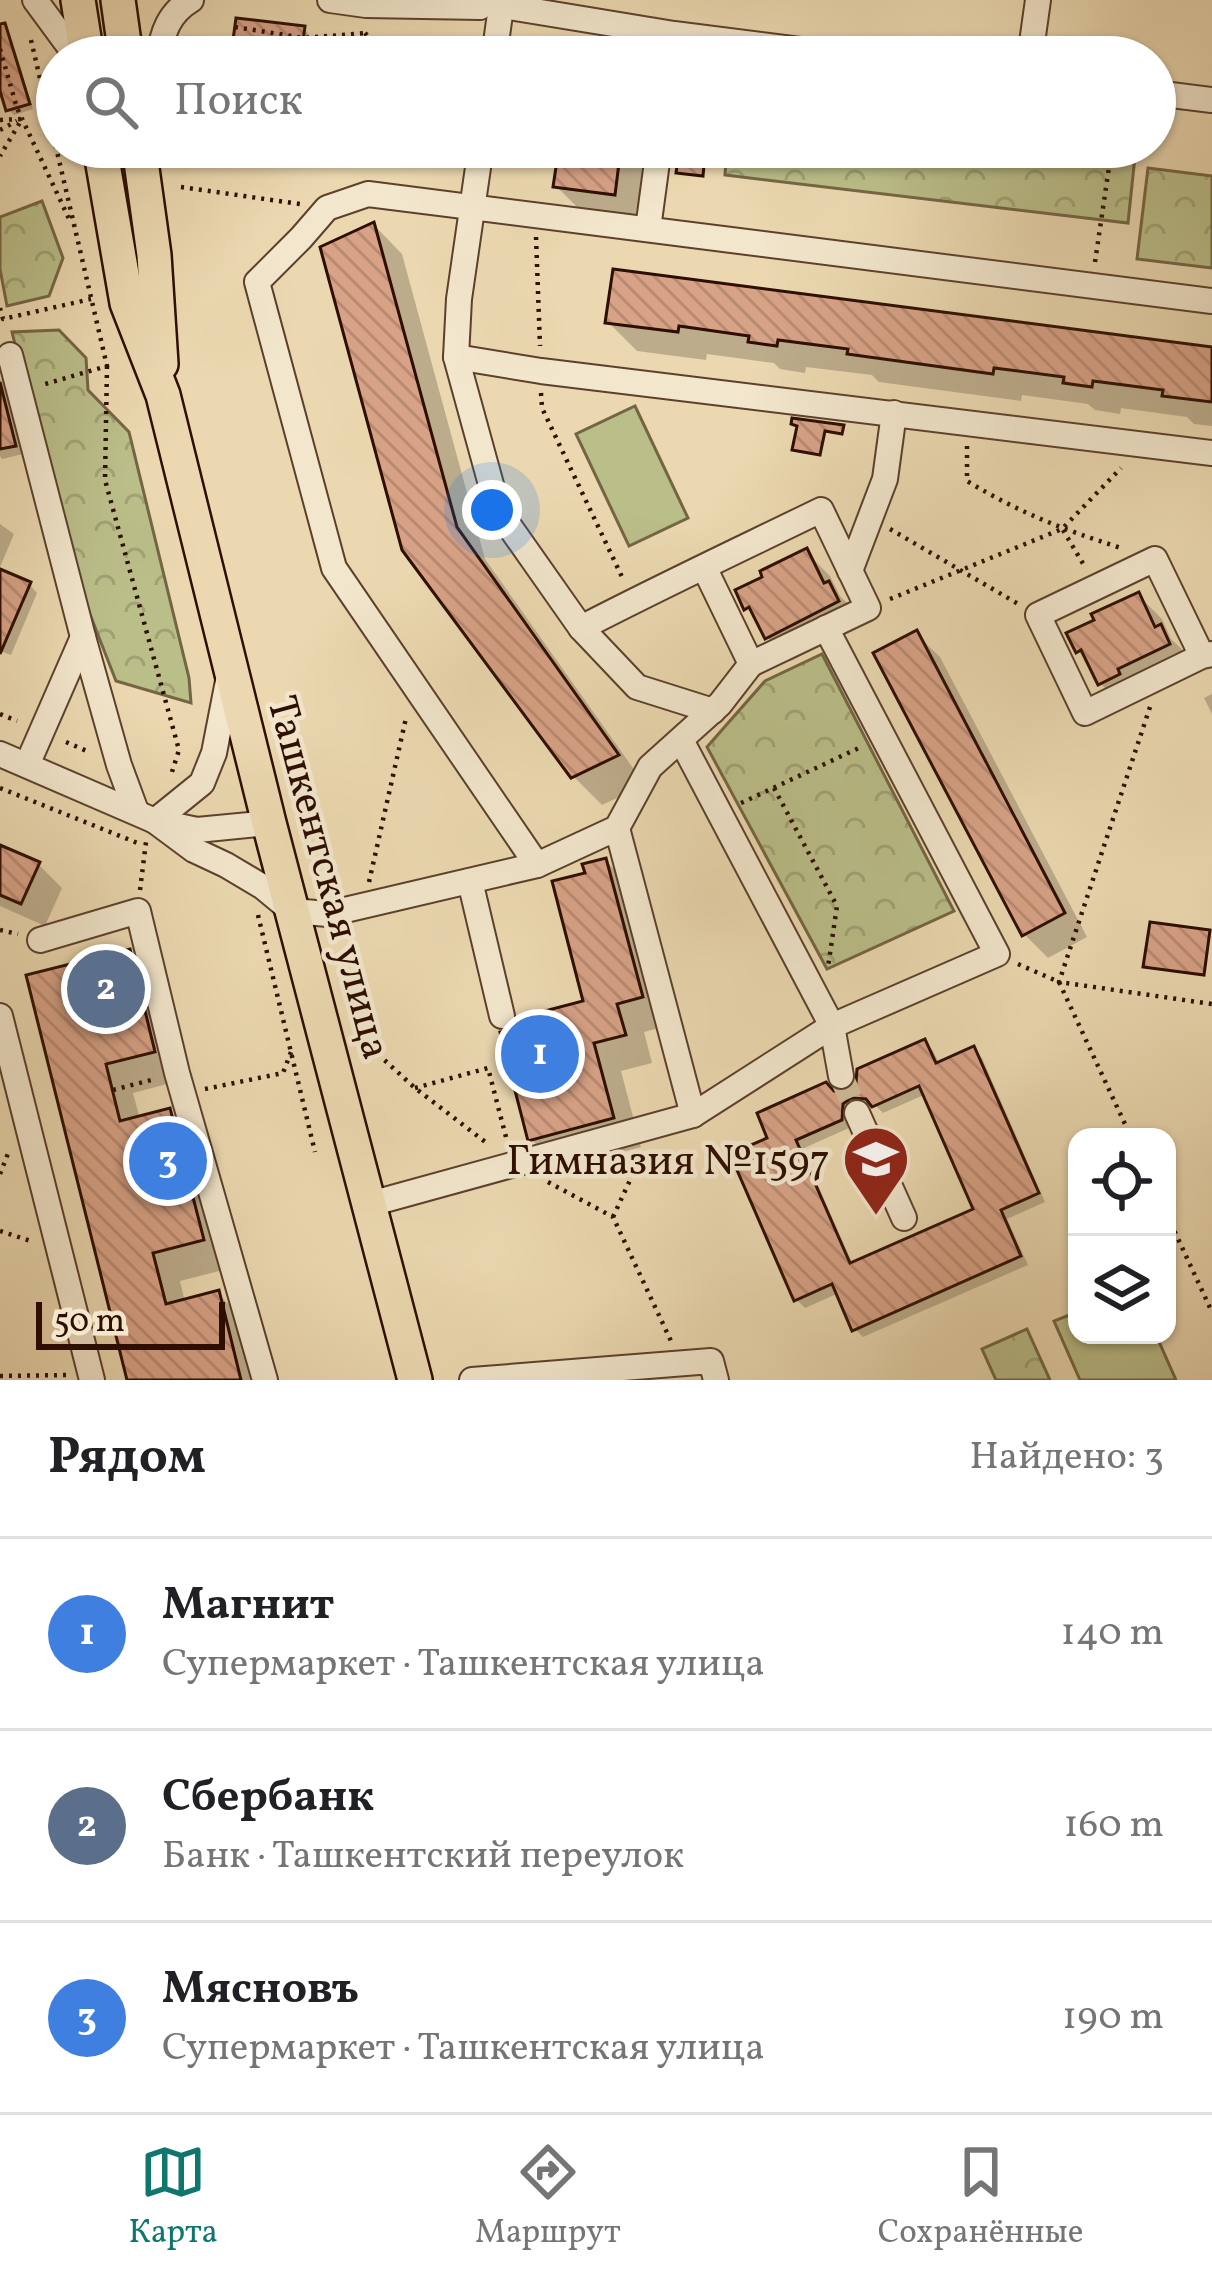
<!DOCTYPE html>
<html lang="ru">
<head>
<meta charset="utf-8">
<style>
	:root { --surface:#fff; --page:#f6f6f6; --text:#202124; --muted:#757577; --line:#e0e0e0; --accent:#0f766e }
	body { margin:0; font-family:Vollkorn,serif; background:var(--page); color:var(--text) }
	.controls { position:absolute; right:36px; bottom:36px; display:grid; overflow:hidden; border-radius:24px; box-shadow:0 3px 9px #0004 }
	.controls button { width:108px; height:108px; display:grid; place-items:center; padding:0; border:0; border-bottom:3px solid var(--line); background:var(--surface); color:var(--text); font:60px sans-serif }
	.scale { position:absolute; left:36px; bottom:30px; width:189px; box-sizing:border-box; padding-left:12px; border:6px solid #2d0e00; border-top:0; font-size:33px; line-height:42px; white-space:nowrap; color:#2d0e00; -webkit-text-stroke:9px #f2e6cc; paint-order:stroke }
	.you { position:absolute; left:492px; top:510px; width:42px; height:42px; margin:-30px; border:9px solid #fff; border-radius:50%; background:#1a73e8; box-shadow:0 0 0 18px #1a73e833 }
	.badge { display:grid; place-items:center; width:78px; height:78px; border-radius:50%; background:var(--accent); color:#fff; font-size:39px; font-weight:700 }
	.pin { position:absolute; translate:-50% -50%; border:6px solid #fff; box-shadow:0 3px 12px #0006 }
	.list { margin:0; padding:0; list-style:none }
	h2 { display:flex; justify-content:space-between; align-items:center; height:156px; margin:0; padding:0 48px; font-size:51px }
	h2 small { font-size:39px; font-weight:400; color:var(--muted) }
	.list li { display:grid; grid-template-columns:78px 1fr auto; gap:36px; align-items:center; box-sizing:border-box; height:192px; padding:0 48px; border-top:3px solid var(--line) }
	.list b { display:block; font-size:45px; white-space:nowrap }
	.list p { margin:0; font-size:39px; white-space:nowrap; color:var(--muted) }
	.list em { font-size:39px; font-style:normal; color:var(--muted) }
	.icon { flex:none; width:66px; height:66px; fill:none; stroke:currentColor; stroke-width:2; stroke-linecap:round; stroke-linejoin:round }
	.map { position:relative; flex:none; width:1212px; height:1380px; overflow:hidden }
	.search { position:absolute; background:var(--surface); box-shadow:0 3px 9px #0004; left:36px; right:36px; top:36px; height:132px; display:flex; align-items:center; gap:30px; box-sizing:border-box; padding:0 42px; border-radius:66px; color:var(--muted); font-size:45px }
	.sheet { height:732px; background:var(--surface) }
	nav { display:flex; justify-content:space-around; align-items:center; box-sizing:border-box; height:168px; border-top:3px solid var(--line); background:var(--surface); font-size:33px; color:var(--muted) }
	nav a { display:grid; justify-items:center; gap:6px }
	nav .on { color:var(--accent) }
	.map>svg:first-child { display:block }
	.forest { fill:url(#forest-crowns); stroke:#746644; stroke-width:3 }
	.pitch { fill:#babe89; stroke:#746644; stroke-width:3 }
	.shadow { fill:#0003; fill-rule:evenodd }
	.building { fill:url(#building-back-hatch); stroke:#2d0e00; stroke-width:3; fill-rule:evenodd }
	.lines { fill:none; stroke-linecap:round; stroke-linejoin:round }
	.minor-tunnel { stroke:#ceba96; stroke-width:24; stroke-dasharray:24 12; stroke-linecap:butt }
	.minor-casing { stroke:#5c402c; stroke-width:28 }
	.major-casing { stroke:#2d0e00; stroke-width:38 }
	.path { stroke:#2d0e00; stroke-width:4.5; stroke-dasharray:3 6; stroke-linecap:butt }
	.minor { stroke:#f2e6cc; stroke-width:24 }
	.major { stroke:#ebd8b0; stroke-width:33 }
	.labels { text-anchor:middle; stroke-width:9; stroke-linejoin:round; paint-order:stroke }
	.street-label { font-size:42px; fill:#2d0e00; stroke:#f2e6cc }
	.poi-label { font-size:42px; fill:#2d0e00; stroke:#f2e6cc; text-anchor:end }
</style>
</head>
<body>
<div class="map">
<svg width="1212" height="1380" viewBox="0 0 1212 1380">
	<defs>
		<pattern id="forest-crowns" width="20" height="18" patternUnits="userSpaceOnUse" patternTransform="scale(3)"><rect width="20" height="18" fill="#babe89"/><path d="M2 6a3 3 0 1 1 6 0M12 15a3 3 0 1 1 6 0" fill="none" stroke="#a0a274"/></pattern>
		<pattern id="building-back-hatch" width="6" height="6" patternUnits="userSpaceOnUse" patternTransform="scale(3)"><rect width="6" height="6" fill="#d7a286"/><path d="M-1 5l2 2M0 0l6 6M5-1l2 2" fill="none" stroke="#b98a72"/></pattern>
	</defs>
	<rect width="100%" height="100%" fill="#ebd8b0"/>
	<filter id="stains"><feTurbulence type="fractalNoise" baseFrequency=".00167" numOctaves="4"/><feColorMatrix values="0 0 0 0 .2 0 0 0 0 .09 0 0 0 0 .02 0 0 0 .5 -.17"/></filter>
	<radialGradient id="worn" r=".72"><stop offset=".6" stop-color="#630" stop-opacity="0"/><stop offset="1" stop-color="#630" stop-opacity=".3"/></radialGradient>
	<g class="forest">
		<polygon points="727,147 1136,147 1128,223 725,175"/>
		<polygon points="1148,168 1212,176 1212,268 1137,259"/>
		<polygon points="42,201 63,258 49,296 7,306 0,269 0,217"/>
		<polygon points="59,330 86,358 88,390 129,432 189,678 191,703 116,681 68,558 12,332"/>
		<polygon points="822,654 954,911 827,969 707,747 765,681"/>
		<polygon points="1027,1329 1050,1380 996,1380 982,1349"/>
	</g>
	<g class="pitch">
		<polygon points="635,406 688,518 629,546 576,434"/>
		<polygon points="1077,1312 1077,1335 1156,1335 1176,1380 1080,1380 1054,1321"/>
	</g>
	<g class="shadow">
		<polygon points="304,29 309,35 307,52 242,44 237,38"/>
		<polygon points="10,45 15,50 33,109 14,115 9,110 0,81 0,48"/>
		<polygon points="562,147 652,147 643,222 585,215 556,186"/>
		<polygon points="374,225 402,254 485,559 645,785 602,805 573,776 405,549"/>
		<polygon points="608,322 1212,350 1212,426 1194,424 1187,417 1121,408 1120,414 1095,410 1088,404 1022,395 1021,401 879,382 872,375 806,367 805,373 780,369 774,363 707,354 706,360 637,351"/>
		<polygon points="0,379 5,384 23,454 2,459 0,456"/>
		<polygon points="0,524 14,534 0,567"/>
		<polygon points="806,552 830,576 840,596 852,608 860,625 791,661 767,637 759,620 747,608 766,578"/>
		<polygon points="0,572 29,584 37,593 11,655 0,651"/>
		<polygon points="1138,595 1162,619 1171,639 1184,651 1192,668 1124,707 1100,683 1091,663 1078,651"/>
		<polygon points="916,634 940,657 1087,937 1048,958 1024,934"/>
		<polygon points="1212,694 1212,714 1204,698"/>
		<polygon points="0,848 38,864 62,888 45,926 0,906"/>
		<polygon points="606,861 634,890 670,1025 644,1032 652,1063 621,1071 641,1147 560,1168 531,1139 587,1003 588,875"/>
		<polygon points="129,952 158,981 182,1080 133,1093 140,1119 169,1112 198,1140 231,1268 180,1281 185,1302 218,1294 247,1322 261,1380 130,1380 29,977"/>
		<path d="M925,1042l8,9 7,14 34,-15 8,8 63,144 -38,17 21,46 -165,72 -8,-8 -16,-36 -34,15 -9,-9 -25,-160 62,-45 13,1zM926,1094l51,116 -124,55 -51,-116 47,-21 1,-15 11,-8 15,1 7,7z"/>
	</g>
	<g class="building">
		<polygon points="236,18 305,26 302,48 233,40"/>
		<polygon points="5,23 30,104 6,111 0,91 0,24"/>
		<polygon points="559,147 621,147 615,195 553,187"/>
		<polygon points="678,159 704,165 703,176 676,173"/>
		<polygon points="374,222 457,527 619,755 571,778 402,550 320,247"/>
		<polygon points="613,269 1212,347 1212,402 1162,396 1163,390 1093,381 1092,387 1063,383 1064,377 994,368 993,374 847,354 848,349 778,340 777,346 748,342 749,336 679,326 678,332 605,323"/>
		<polygon points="0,382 16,446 0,449"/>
		<polygon points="792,418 844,425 842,434 825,431 820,455 792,450 797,426 791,424"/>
		<polygon points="807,548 824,583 829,581 839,601 765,639 749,607 744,610 735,590 762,577 760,571"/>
		<polygon points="0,569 31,582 0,654"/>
		<polygon points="1139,592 1155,627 1161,624 1170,644 1118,669 1120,674 1098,685 1081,650 1076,653 1066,633 1094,620 1091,614"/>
		<polygon points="917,630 1065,913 1022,936 873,653"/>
		<polygon points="0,845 40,862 21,904 0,895"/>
		<polygon points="606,858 643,997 617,1004 626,1035 594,1043 614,1118 528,1141 500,1032 512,1029 518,1018 583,1001 552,881 585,873 582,864"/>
		<polygon points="1150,922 1210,930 1204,975 1143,967"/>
		<polygon points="130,949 155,1052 106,1064 120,1121 170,1108 204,1240 153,1253 166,1304 219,1290 241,1380 127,1380 26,975"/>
		<path d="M925,1039l11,24 38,-17 65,147 -38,17 20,46 -169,75 -20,-47 -38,17 -64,-147 37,-16 -10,-25 69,-31 8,9 11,1 11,-9 1,-14zM919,1086l54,123 -123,54 -54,-123 46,-20 1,-16 8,-6 15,1 6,8z"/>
	</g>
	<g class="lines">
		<polyline class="minor-tunnel" points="841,1076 857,1113"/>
		<g class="minor-casing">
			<g id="minor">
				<polyline points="35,0 77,57"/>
				<polyline points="330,0 366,5 480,7"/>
				<polyline points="467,0 674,34 856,57"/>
				<path d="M159,57c3,-24 10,-44 32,-57"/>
				<polyline points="494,57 501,7"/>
				<polyline points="1030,57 1038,0"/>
				<polyline points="1155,93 1212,100"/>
				<polyline points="481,147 459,299 456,357 498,510 581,628 637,687 713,711"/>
				<polyline points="689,147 731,152"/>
				<polyline points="648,229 659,147"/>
				<polyline points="10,355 83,637 119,765 136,811"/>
				<polyline points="456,357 541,371 1212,453"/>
				<polyline points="850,571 885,479 894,413"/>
				<path d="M581,628c79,-41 160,-79 240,-118l47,98 -117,56 -47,-97"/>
				<polyline points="1202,656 1155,559 1038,615 1085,713 1202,656 1212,654"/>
				<polyline points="681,740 832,1026 841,1076"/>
				<polyline points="0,754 155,821 197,830 269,823"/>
				<polyline points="27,765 83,637"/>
				<polyline points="155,821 194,850 226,865 263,887 292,911 328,914 537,865 617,828 650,767 720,704 751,664"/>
				<polyline points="155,821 202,783 214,753 229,676"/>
				<polyline points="617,828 693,1115 832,1026 997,954 826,628"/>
				<polyline points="537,865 334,568 257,282 301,238 327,208 368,194 1212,301"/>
				<polyline points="470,881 502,1016"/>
				<polyline points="40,940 138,911 177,1073 265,1380"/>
				<polyline points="0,1016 92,1380"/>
				<polyline points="857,1113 904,1218"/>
				<polyline points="370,1204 693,1115"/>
				<polyline points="472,1380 711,1361 716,1380"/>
			</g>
		</g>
		<g class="major-casing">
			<g id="major">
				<polyline points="78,0 87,57"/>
				<polyline points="118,0 126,57"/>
				<polyline points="100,147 127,303 163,395 269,823 415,1380"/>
				<polyline points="139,147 154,255 161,364"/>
			</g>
		</g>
		<g class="path">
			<polyline points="235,27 304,38 365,33"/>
			<polyline points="365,33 385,57"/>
			<polyline points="31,40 107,366 42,385"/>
			<polyline points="0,49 17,108 71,223"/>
			<polyline points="295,57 354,36"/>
			<polyline points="0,120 22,119 0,156"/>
			<polyline points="0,130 17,121"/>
			<polyline points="181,187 300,204"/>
			<polyline points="536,237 540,346"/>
			<polyline points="1095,262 1112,147"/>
			<polyline points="0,308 3,319 91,299"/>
			<polyline points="107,366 105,480 179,750 171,775"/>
			<polyline points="541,393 542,408 623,579"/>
			<path d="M967,446v35c53,32 95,48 154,67"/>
			<polyline points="890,529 1020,605"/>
			<polyline points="1063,530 1085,567"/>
			<polyline points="890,599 1062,529 1121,468"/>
			<polyline points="1150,707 1059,982 1212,1004"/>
			<polyline points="0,714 17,721"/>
			<polyline points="66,742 89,752"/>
			<polyline points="0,788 140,844"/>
			<polyline points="774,788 837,906 828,967"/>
			<polyline points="741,803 861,747"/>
			<polyline points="369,882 406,718"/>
			<polyline points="140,890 146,842"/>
			<polyline points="258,915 315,1152"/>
			<polyline points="0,930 18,934"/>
			<polyline points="1018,964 1059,982 1131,1137"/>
			<polyline points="358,1036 415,1088 488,1144"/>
			<polyline points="415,1088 488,1068 507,1141"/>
			<polyline points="205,1089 283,1073 291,1052"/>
			<polyline points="113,1090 151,1080"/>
			<polyline points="0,1174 9,1151"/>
			<polyline points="548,1182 613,1217 671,1341"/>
			<polyline points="1167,1215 1212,1312"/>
			<polyline points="613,1217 643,1152"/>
			<polyline points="0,1231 34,1242"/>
			<polyline points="0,1376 66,1375"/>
		</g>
		<use href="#minor" class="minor"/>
		<use href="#major" class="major"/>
	</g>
	<defs>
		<g id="school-pin" transform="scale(3.45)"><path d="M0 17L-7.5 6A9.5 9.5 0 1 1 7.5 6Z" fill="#8f2418" stroke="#f2e6cc"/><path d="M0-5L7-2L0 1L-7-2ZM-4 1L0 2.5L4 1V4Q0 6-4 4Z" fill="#fff"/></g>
	</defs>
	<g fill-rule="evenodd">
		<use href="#school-pin" x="876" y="1159"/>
	</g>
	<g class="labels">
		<g class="street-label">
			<text transform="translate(331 877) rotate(75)" y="15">Ташкентская улица</text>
		</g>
		<g class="poi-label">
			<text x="830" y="1174">Гимназия №1597</text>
		</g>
	</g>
	<rect width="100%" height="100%" filter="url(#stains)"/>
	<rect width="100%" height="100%" fill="url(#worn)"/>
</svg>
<div class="controls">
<button><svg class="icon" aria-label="locate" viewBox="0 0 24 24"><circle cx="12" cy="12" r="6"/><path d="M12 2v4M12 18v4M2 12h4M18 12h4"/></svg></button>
<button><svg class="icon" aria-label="layers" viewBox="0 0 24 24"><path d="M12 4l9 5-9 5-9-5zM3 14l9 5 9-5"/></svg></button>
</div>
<div class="scale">50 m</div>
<div class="you"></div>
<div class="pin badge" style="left:540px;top:1054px;background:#3f7fe0">1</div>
<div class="pin badge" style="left:106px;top:989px;background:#5c6f8a">2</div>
<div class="pin badge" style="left:168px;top:1161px;background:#3f7fe0">3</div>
<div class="search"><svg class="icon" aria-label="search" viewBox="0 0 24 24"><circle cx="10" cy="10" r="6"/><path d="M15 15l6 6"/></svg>Поиск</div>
</div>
<section class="sheet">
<h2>Рядом<small>Найдено: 3</small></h2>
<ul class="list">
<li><span class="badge" style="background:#3f7fe0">1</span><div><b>Магнит</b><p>Супермаркет · Ташкентская улица</p></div><em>140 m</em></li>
<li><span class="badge" style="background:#5c6f8a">2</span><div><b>Сбербанк</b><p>Банк · Ташкентский переулок</p></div><em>160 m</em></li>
<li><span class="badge" style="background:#3f7fe0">3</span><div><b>Мясновъ</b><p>Супермаркет · Ташкентская улица</p></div><em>190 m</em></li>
</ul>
</section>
<nav>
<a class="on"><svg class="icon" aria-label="map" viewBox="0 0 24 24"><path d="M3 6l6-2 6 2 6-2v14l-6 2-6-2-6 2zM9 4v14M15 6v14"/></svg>Карта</a>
<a><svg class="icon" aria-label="directions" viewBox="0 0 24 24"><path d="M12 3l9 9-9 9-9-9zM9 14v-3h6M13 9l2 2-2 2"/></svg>Маршрут</a>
<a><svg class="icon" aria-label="saved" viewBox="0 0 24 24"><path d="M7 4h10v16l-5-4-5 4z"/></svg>Сохранённые</a>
</nav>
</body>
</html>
